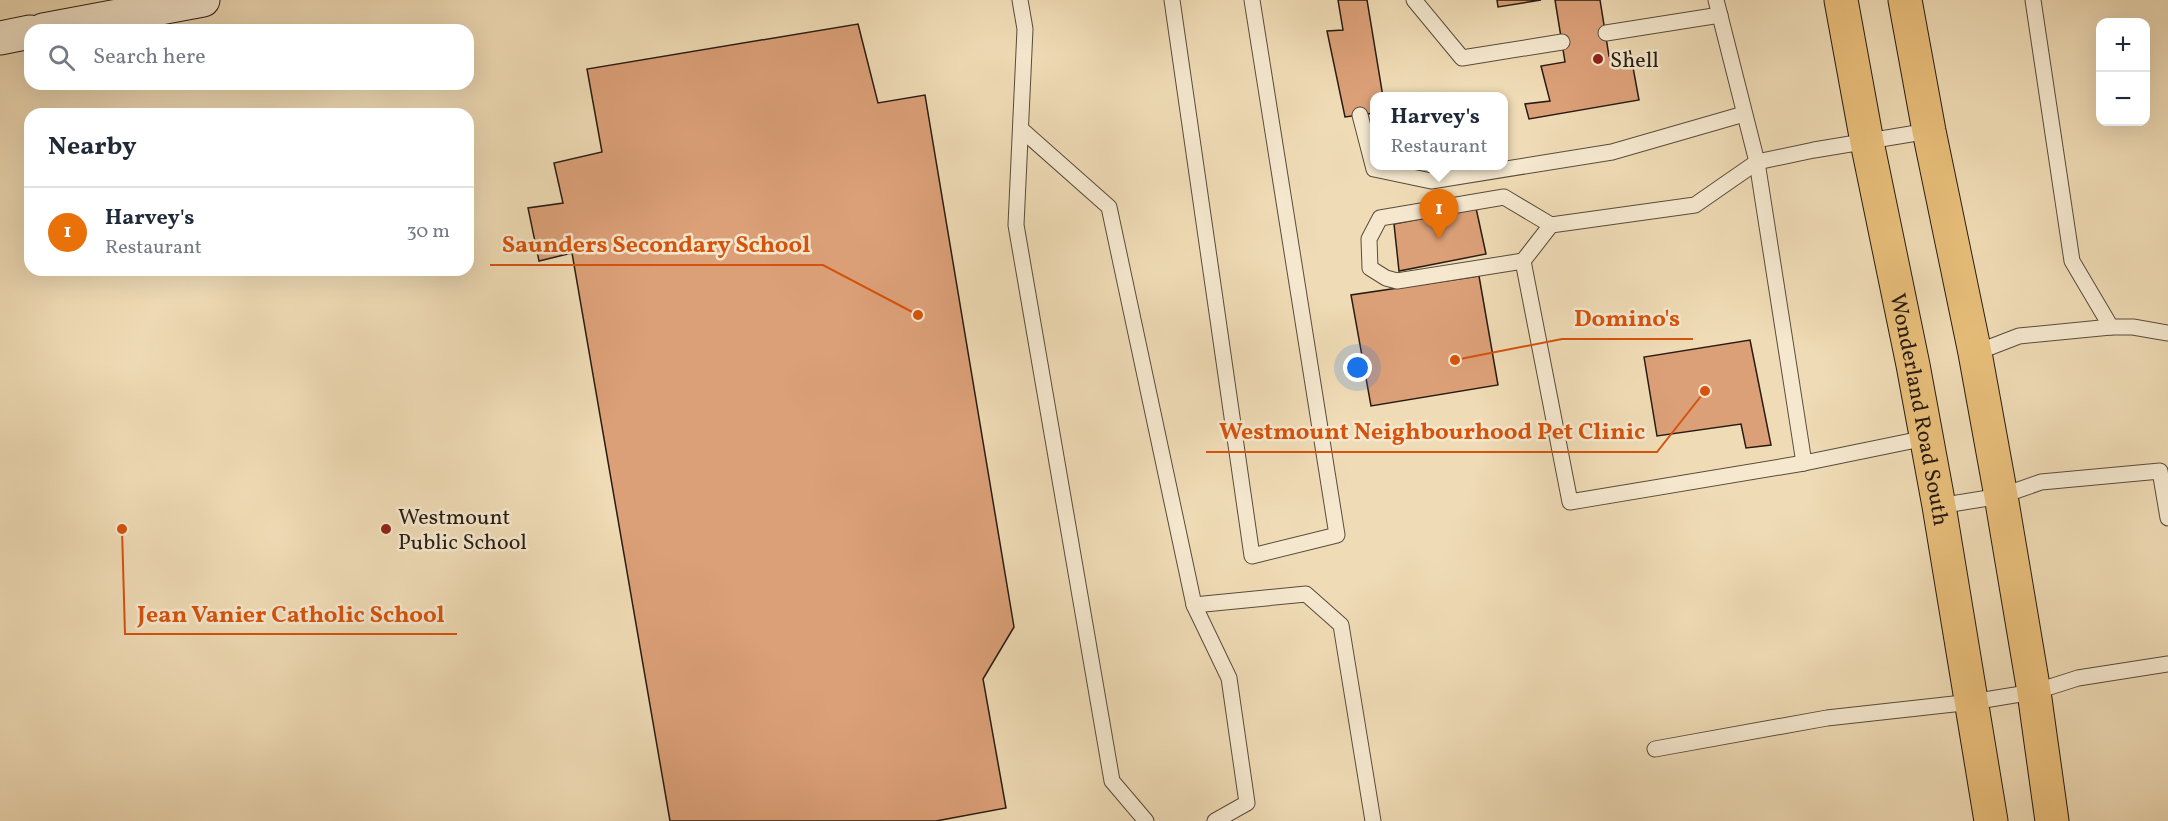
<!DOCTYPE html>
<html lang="en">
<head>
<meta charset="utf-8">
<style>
	:root { --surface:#fff; --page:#f2f2f3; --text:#1f2937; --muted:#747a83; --line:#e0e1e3; --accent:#8f2418 }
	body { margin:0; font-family:Vollkorn,serif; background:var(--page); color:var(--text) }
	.controls { position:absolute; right:18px; top:18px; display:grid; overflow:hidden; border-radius:12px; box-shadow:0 6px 24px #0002 }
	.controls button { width:54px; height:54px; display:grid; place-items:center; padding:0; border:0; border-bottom:2px solid var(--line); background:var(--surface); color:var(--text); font:30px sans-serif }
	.you { position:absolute; left:1358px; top:368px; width:21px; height:21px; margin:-15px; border:4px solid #fff; border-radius:50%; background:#1a73e8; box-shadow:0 0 0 9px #1a73e833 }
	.badge { display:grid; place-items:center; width:39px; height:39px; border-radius:50%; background:var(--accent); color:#fff; font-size:20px; font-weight:700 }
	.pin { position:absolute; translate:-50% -50px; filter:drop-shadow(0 2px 3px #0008) }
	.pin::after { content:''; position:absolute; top:32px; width:21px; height:18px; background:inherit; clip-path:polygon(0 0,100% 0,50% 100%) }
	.popup { position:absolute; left:1370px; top:92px; width:138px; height:78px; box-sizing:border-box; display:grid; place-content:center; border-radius:12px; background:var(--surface); filter:drop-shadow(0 2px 4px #0005); font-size:20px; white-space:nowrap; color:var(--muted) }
	.popup b { font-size:22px; color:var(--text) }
	.popup::after { content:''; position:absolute; left:50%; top:100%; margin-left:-12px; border:12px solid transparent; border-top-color:var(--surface) }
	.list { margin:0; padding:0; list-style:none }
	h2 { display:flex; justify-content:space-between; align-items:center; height:78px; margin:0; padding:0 24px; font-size:26px }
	h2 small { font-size:20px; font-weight:400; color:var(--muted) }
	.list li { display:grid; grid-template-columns:39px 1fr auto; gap:18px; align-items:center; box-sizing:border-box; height:90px; padding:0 24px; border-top:2px solid var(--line) }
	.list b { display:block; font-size:22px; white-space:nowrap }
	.list p { margin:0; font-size:20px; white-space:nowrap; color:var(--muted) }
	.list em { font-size:20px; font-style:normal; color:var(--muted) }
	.icon { flex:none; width:33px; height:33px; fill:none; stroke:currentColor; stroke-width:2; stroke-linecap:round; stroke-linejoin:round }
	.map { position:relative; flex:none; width:2168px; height:821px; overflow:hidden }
	.search { position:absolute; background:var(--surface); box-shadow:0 6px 24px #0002; left:24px; top:24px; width:450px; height:66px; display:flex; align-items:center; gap:15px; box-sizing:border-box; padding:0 21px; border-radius:18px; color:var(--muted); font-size:22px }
	.panel { position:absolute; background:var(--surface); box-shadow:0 6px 24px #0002; left:24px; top:108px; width:450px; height:168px; border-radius:18px }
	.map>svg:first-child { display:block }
	.building { fill:#dca078; stroke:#271c12; stroke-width:1.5 }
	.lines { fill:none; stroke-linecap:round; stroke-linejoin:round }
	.lane-casing { stroke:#594c3b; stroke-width:17 }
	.secondary-casing { stroke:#271c12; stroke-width:35 }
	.primary-casing { stroke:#271c12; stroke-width:35 }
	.lane { stroke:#f5e8cf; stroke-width:15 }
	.secondary { stroke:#f5e8cf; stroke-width:33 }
	.primary { stroke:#e8be7a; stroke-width:33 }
	.poi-dot { fill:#8f2418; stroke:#f5e8cf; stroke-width:2 }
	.labels { text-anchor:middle; stroke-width:5; stroke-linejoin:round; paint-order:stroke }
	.poi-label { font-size:22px; fill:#271c12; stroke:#f5e8cf; text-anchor:start }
	.street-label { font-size:22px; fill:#271c12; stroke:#f5e8cf }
	.leader { fill:none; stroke:#d5530d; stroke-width:2 }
	.callout-dot { fill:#d5530d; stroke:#f5e8cf; stroke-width:2 }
	.callout-label { font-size:24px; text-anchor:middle; font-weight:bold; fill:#d5530d; stroke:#f5e8cf; stroke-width:5; stroke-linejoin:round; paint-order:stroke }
</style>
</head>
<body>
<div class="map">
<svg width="2168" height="821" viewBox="0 0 2168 821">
	<rect width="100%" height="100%" fill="#efdbb5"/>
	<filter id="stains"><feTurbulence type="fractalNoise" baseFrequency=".00333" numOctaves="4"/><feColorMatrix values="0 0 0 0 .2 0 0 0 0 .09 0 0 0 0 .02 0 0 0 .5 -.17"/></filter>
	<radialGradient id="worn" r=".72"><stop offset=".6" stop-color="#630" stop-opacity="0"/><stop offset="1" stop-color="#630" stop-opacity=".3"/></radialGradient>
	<g class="building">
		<polygon points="1338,0 1367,0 1383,97 1374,97 1374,113 1345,117 1327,31 1343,30"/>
		<polygon points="1497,0 1541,0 1498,7"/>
		<polygon points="1555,0 1600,0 1609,56 1630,51 1639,100 1529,119 1525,104 1550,101 1541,66 1565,62"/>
		<polygon points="858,24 878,103 925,95 1014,627 983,679 1006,808 936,821 670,821 572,253 539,261 528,208 563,203 554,163 602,152 587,69"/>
		<polygon points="1476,208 1486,254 1399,271 1394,224"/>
		<polygon points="1479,276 1498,385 1371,406 1351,295"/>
		<polygon points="1750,340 1771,445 1746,448 1741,424 1657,436 1644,357"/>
	</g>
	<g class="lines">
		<g class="lane-casing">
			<g id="lane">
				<polyline points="1020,0 1025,29 1016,225 1112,781 1146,821"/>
				<polyline points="1172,0 1252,556 1337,535 1252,0"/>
				<polyline points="1414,0 1462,58 1562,42"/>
				<polyline points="1716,0 1757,162 1804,463 1926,438"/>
				<polyline points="2033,0 2072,261 2111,327 2133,327 2168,333"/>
				<polyline points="1606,33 1720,15"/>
				<polyline points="1360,115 1374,169 1431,181 1612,152 1744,114"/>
				<polyline points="1021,129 1109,207 1194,605 1229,678 1247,803 1215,821"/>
				<polyline points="1523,261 1397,281 1386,278 1370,268 1369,239 1380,218 1504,197 1551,225 1695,205 1757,162 1814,150 1929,131"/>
				<polyline points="1523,261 1570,502 1804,463"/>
				<polyline points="1523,261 1551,225"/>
				<polyline points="1975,353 2019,336 2111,327"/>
				<polyline points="1939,506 2001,496 2041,482 2160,471 2168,518"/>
				<polyline points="1194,605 1306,594 1341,625 1373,821"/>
				<polyline points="1655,749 1827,718 1972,702 2034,692 2078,678 2168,664"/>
			</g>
		</g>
		<g class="secondary-casing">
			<g id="secondary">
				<polyline points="43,30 203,0"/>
				<polyline points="0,38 30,32"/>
			</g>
		</g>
		<g class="primary-casing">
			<g id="primary">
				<path id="s1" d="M1841,0l26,142 46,223 26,141 52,315"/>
				<polyline points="1905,0 1929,131 1975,353 2001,496 2034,692 2052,821"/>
			</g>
		</g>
		<use href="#lane" class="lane"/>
		<use href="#secondary" class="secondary"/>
		<use href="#primary" class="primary"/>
	</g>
	<g class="poi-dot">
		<circle cx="1598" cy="59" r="6"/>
		<circle cx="386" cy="529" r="6"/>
	</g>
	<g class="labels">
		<g class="poi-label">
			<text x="1610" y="67">Shell</text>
			<text x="398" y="524">Westmount<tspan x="398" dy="25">Public School</tspan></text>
		</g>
		<g class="street-label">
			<text dy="8" stroke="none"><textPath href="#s1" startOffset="417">Wonderland Road South</textPath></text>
		</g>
	</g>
	<path class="leader" d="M918 315L823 265H490M1455 360L1562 339H1693M1705 391L1657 452H1206M122 529L125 634H457"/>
	<g class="callout-dot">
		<circle cx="918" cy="315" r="6"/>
		<circle cx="1455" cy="360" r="6"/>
		<circle cx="1705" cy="391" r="6"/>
		<circle cx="122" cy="529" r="6"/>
	</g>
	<g class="callout-label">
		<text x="656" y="252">Saunders Secondary School</text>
		<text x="1627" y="326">Domino's</text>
		<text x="1432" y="439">Westmount Neighbourhood Pet Clinic</text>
		<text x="291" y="622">Jean Vanier Catholic School</text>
	</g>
	<rect width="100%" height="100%" filter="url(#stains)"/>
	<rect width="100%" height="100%" fill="url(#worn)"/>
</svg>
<div class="controls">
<button>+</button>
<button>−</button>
</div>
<div class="you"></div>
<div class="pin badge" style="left:1439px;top:239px;background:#e8710a">1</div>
<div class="popup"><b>Harvey's</b>Restaurant</div>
<div class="search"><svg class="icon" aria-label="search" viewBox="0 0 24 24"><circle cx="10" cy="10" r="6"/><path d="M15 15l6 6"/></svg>Search here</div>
<section class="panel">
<h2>Nearby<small></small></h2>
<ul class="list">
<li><span class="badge" style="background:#e8710a">1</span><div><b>Harvey's</b><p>Restaurant</p></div><em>30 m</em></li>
</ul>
</section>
</div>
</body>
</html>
